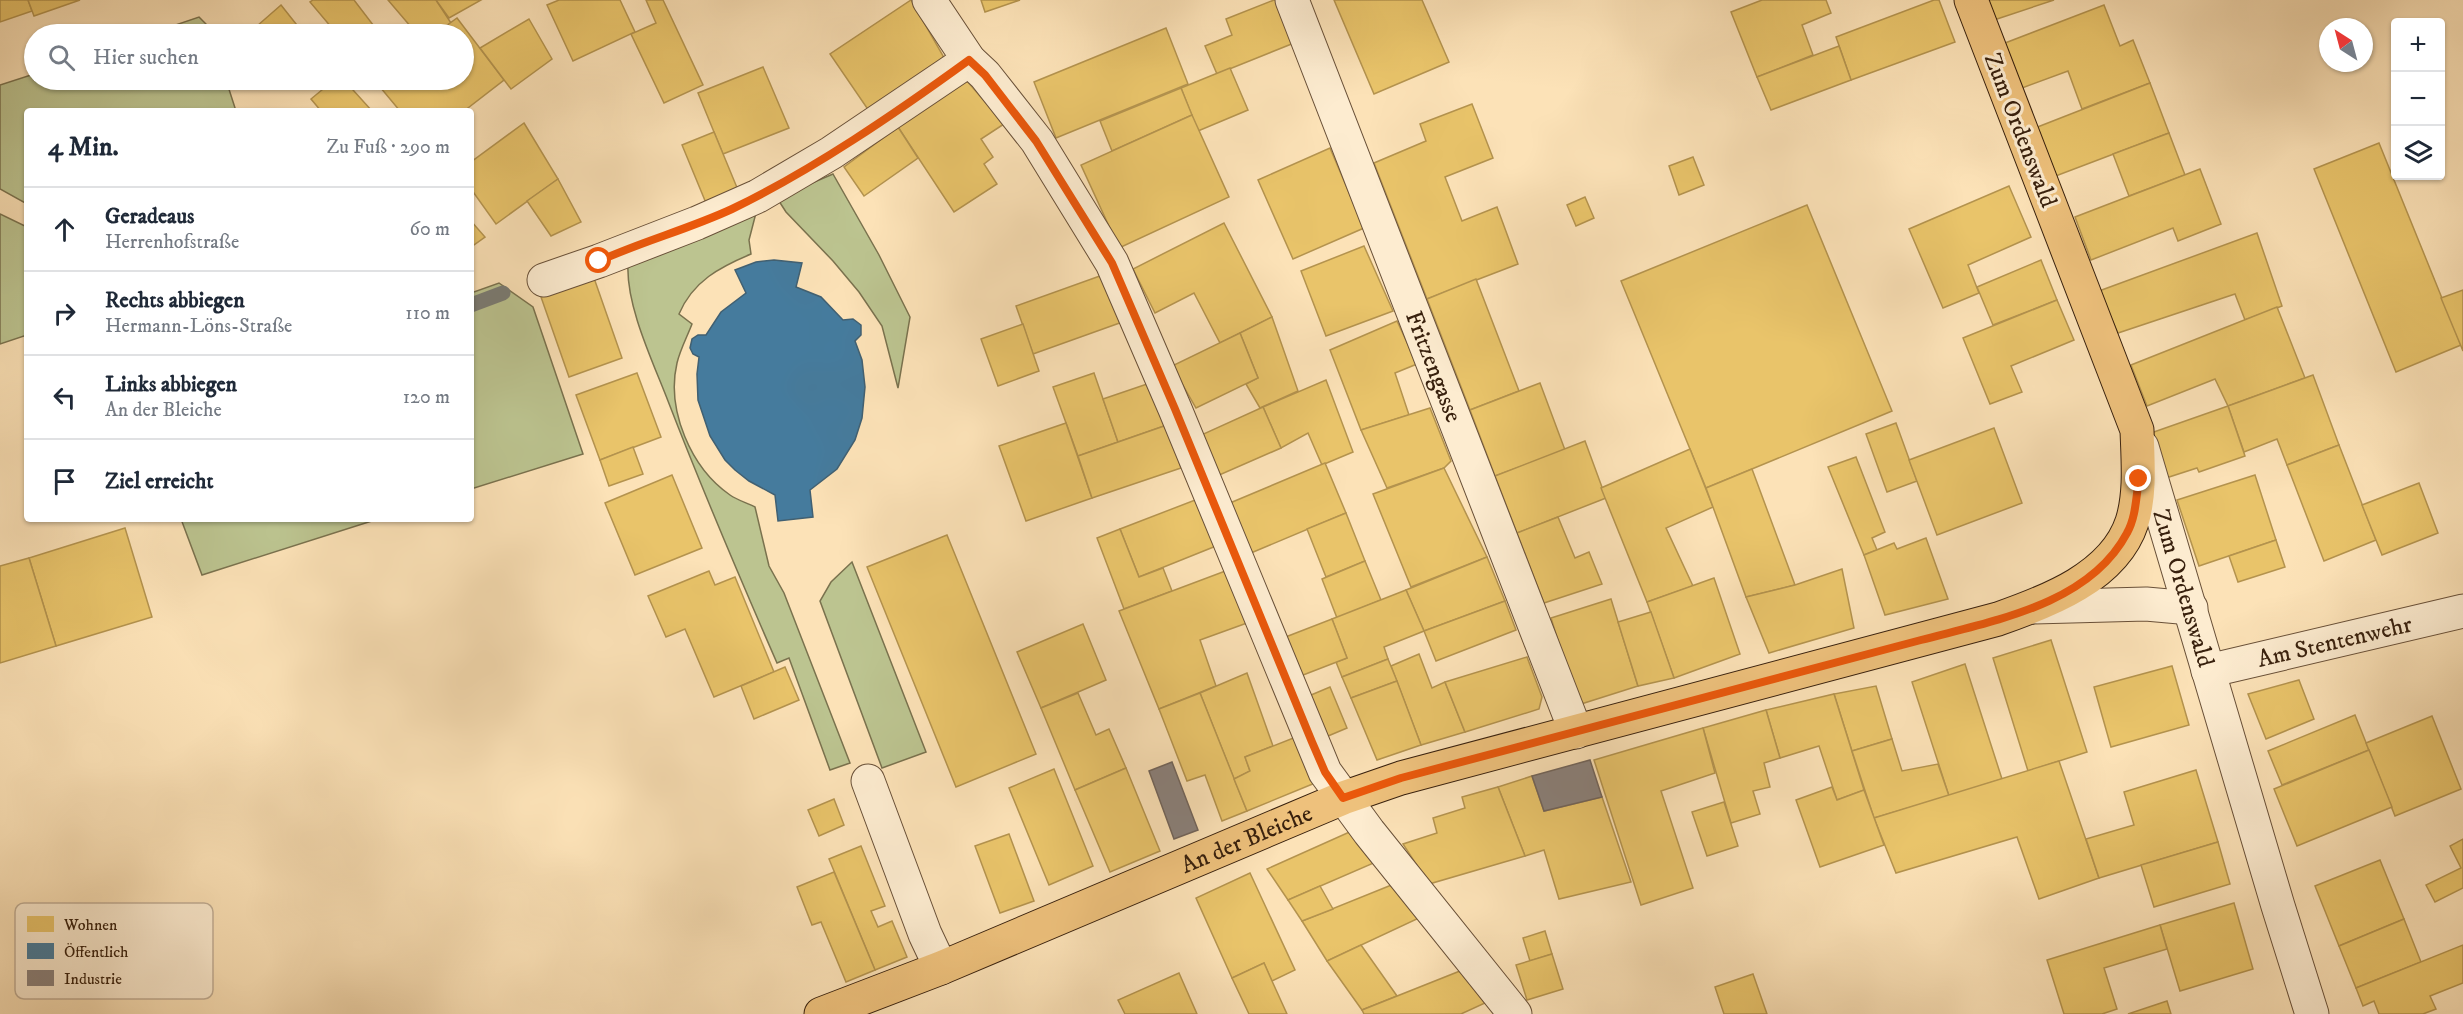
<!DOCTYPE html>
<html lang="de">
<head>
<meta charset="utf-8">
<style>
	:root { --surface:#fff; --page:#f6f6f7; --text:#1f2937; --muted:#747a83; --line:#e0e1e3 }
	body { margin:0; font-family:"IM FELL DW Pica",serif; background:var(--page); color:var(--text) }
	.controls { position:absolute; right:18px; top:18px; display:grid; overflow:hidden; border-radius:6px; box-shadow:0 2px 4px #0004 }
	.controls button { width:54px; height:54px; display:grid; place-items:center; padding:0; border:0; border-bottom:2px solid var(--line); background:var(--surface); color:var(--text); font:30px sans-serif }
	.compass { position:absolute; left:2319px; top:18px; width:54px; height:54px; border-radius:50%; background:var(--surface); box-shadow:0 2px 4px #0004; rotate:324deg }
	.stop { position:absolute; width:18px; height:18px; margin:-14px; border:4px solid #ea580c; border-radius:50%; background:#fff }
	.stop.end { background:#ea580c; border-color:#fff; box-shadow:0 2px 6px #0008 }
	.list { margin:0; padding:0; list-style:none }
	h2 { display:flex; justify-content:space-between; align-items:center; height:78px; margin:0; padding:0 24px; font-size:26px }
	h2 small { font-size:20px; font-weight:400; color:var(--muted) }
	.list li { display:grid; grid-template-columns:39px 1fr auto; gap:18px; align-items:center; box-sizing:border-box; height:84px; padding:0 24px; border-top:2px solid var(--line) }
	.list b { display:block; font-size:22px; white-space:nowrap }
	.list p { margin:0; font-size:20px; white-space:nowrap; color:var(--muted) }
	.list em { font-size:20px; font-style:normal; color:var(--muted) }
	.icon { flex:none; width:33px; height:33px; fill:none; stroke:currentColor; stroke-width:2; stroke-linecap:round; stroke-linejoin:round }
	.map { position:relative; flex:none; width:2463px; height:1014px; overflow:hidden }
	.search { position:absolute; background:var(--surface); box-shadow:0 2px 4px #0004; left:24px; top:24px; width:450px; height:66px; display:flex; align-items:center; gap:15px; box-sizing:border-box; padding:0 21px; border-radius:33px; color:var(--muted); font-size:22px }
	.panel { position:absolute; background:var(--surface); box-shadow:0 2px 4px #0004; left:24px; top:108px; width:450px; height:414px; border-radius:6px }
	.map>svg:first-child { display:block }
	.green { fill:#bcc490; stroke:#7a724e; stroke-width:1.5 }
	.homes { fill:#e9c46a; stroke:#b4934e; stroke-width:1.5 }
	.public { fill:#457b9d; stroke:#416072; stroke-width:1.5 }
	.industry { fill:#8a817c; stroke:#71645b; stroke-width:1.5 }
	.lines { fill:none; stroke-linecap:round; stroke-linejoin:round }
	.stream { stroke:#7a7c75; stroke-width:15 }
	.minor-casing { stroke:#695038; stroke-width:35 }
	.major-casing { stroke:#38200d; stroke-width:35 }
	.minor { stroke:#fdecd0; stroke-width:33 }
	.major { stroke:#eec17c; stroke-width:33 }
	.route { stroke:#ea580c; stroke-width:8 }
	.labels { text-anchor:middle; stroke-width:6; stroke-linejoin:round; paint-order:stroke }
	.street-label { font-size:24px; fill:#38200d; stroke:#fdecd0 }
	.key { fill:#fdecd0; stroke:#c2af96; stroke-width:1.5 }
	.key-label { font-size:16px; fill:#38200d }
</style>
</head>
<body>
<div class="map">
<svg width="2463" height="1014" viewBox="0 0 2463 1014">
	<rect width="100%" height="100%" fill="#fce2b7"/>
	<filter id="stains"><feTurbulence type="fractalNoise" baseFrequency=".00333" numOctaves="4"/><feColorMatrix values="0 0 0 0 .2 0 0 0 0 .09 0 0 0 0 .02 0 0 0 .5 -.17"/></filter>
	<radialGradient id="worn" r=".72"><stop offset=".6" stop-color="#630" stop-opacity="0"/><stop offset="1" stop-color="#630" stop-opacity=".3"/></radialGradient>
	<g class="green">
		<polygon points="199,17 211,29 212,34 149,34"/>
		<polygon points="34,74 34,80 226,80 236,111 27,111 27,204 0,189 0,85"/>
		<polygon points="833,174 879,255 910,317 898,388 882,326 859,292 833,261 786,212 777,198"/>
		<path d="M757,209l-8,31 2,14c-31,13 -58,27 -72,60l13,10c-5,13 -12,26 -15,39 -11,47 14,105 53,132 7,5 17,8 25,12l14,59 15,27 66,170 -20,7 -41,-112 -12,5c-38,-87 -75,-174 -109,-262 -15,-39 -42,-95 -40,-136z"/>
		<polygon points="0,214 27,227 27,335 0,344"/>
		<polygon points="499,283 533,307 583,454 471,489 471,293"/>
		<polygon points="181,519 378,519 202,575"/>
		<polygon points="852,562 926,752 882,768 820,601 831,582"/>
	</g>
	<g class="homes">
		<polygon points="0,0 28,0 32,11 0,22"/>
		<polygon points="28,0 80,0 34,16"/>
		<polygon points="313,0 354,0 380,34 337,34 310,2"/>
		<polygon points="388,0 436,0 451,23 435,34 417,34"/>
		<polygon points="436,0 481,0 449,18"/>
		<polygon points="559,0 620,0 635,32 573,61 547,5"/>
		<polygon points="646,0 663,0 703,85 664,103 631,34 656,23"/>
		<polygon points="911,0 943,56 942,61 869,111 830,54"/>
		<polygon points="981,0 1020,0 985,12"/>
		<polygon points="1274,0 1277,0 1294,43 1217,74 1205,46 1232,35 1226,19"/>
		<polygon points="1334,0 1422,0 1449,62 1374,94"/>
		<polygon points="1762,0 1826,0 1831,13 1802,25 1813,55 1757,77 1731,12"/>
		<polygon points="1934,0 1939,0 1955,42 1851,80 1836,37"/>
		<polygon points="1987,0 2054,0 1994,20"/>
		<polygon points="281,5 304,34 264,34 257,26"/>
		<polygon points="2104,5 2120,46 2133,40 2150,83 2082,109 2068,71 2022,88 2005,43"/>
		<polygon points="457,18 504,80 464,111 400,111 375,81 377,80 464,80 464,34 435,34"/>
		<polygon points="529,19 552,59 511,89 480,48"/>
		<polygon points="1166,28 1188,84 1056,138 1034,82"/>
		<polygon points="1839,46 1851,80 1771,110 1757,77"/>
		<polygon points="763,67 789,128 723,154 698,93"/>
		<polygon points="1230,68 1248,110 1198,131 1181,88"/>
		<polygon points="334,80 344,80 372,111 321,111 311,99"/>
		<polygon points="967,81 1004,124 981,139 993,157 984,164 997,184 954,212 898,127"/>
		<polygon points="2150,83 2169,133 2053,177 2035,128"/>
		<polygon points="1181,88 1192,115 1112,151 1100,121"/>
		<polygon points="1472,104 1493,158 1445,177 1462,221 1497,207 1518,264 1427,299 1374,163 1426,141 1420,124"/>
		<polygon points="1192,115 1229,197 1119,248 1081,165"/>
		<polygon points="524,123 558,179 496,224 471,189 471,162"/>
		<polygon points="898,127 918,158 864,196 844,167"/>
		<polygon points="714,132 738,190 706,203 682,145"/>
		<polygon points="2169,133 2185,175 2129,196 2113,154"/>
		<polygon points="2379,143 2461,345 2396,372 2314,169"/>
		<polygon points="1330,148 1364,228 1293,259 1258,180"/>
		<polygon points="1693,157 1704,185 1679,195 1669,166"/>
		<polygon points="2200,169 2221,224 2178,241 2173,228 2091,260 2075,217"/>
		<polygon points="558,179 581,222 551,236 527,201"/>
		<polygon points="2009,186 2031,237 1968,265 1979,293 1943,308 1909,229"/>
		<polygon points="1585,197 1594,218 1576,226 1567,205"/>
		<polygon points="1807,205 1892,411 1706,488 1621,281"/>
		<polygon points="471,221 485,237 471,247"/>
		<polygon points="1224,223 1272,317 1220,343 1194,293 1155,313 1133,269"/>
		<polygon points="2257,233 2282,306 2245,320 2235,294 2118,333 2099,291"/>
		<polygon points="1364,246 1393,311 1326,336 1301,271"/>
		<polygon points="2041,260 2057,300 1993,325 1977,287"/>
		<polygon points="1111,272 1128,320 1033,354 1016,306"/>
		<polygon points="594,278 622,358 569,377 541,297"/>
		<polygon points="1476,279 1519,391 1470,410 1427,299"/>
		<polygon points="2463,290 2463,351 2441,298"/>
		<polygon points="2057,300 2074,340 2011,366 2022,392 1990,404 1963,338"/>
		<polygon points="2277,307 2305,378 2228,406 2215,379 2147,406 2131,365"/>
		<polygon points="1272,317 1298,391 1260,408 1246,384 1258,378 1240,333"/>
		<polygon points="1397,321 1417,364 1395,373 1409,415 1361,430 1330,350"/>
		<polygon points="1023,324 1039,371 998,386 981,339"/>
		<polygon points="1240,333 1258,378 1196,408 1172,366"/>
		<polygon points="637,373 661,437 600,460 576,395"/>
		<polygon points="1094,373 1118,442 1078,456 1053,387"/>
		<polygon points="2313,375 2339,445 2287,465 2277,439 2244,452 2228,406"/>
		<polygon points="1326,380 1353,452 1322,465 1308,433 1281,448 1263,407"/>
		<polygon points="1153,382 1167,425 1118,442 1103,399"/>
		<polygon points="1540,383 1565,450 1495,476 1470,410"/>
		<polygon points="2228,406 2245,456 2199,472 2197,468 2166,478 2151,433"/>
		<polygon points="1263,407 1281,448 1217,476 1199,436"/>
		<polygon points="1430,408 1451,461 1444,468 1387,488 1361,430"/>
		<polygon points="1066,423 1092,498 1026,521 999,446"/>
		<polygon points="1896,423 1917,481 1887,492 1866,434"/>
		<polygon points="1167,425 1181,468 1092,498 1078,456"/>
		<polygon points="1994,428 2022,503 1937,535 1909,460"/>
		<polygon points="1585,441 1606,498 1517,533 1495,476"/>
		<polygon points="2339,445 2376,540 2324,561 2287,465"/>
		<polygon points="633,447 643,474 609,486 600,460"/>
		<polygon points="1690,449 1713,507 1666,528 1693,586 1647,602 1601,488"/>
		<polygon points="1856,457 1885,532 1872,538 1877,550 1864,555 1828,467"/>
		<polygon points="1325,463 1346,513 1251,553 1230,503"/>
		<polygon points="1444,468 1487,557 1411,587 1373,494"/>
		<polygon points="1752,469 1795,585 1746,597 1706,488"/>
		<polygon points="672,475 702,548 635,575 605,503"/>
		<polygon points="2255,475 2276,540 2199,566 2177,500"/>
		<polygon points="2419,483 2438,533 2382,555 2362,505"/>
		<polygon points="1203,497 1221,544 1139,577 1120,529"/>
		<polygon points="1346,513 1365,561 1326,577 1307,529"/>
		<polygon points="1558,517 1575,558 1589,552 1602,584 1544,603 1517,533"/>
		<polygon points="125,528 152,617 56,646 29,558"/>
		<polygon points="1120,529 1139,577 1163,568 1172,591 1124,609 1097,538"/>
		<polygon points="947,535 1036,754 956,787 867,567"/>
		<polygon points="1926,538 1948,599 1885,615 1864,555 1894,543 1897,549"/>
		<polygon points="2276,540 2285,567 2238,582 2229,556"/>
		<polygon points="1487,557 1505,601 1424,631 1406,590"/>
		<polygon points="29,558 56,646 0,663 0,566"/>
		<polygon points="1365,561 1381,600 1337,618 1322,579"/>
		<polygon points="1842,569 1854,628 1769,653 1746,597 1795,585"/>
		<polygon points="1228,570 1247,623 1200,640 1216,686 1159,709 1119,611"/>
		<polygon points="709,571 715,585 735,577 774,672 714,697 685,629 666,637 648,596"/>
		<polygon points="1714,578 1740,654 1674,678 1647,602"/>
		<polygon points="1406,590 1424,631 1384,647 1388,659 1342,677 1336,662 1347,658 1332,619"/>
		<polygon points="1611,599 1638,686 1578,705 1551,618"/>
		<polygon points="1505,601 1516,630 1436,661 1424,631"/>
		<polygon points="1651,612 1674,678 1638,686 1618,622"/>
		<polygon points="1332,619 1347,658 1298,677 1283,638"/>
		<polygon points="1083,624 1106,680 1041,708 1017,652"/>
		<polygon points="2051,640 2087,752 2028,771 1993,658"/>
		<polygon points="1419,654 1432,688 1445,682 1465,732 1421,745 1391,666"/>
		<polygon points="1527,657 1542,697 1539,709 1465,732 1445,682"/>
		<polygon points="1388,659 1397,681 1351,698 1342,677"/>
		<polygon points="1965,664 2002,779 1949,796 1912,682"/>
		<polygon points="2172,666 2189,725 2111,747 2094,687"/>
		<polygon points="785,667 799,700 754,719 741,686"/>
		<polygon points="1247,673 1273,746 1245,757 1250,771 1234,779 1200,693"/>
		<polygon points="2299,680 2314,719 2266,739 2248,694"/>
		<polygon points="1397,681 1421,745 1377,760 1351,698"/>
		<polygon points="1876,686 1892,739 1852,751 1834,694"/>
		<polygon points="1330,687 1347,728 1321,739 1304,698"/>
		<polygon points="1078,693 1096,735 1109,729 1126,768 1075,790 1041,708"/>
		<polygon points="1200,693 1247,811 1222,821 1205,775 1187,781 1159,709"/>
		<polygon points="1834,694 1864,790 1837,800 1819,746 1780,758 1766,710"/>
		<polygon points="1766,710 1780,758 1764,763 1770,787 1753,791 1760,814 1731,823 1703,728"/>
		<polygon points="2355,715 2369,750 2282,785 2268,751"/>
		<polygon points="2432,716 2461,789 2395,816 2366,743"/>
		<polygon points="1703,728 1715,773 1661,791 1693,888 1641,905 1594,760"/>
		<polygon points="1296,737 1315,783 1247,811 1234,779 1250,771 1245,757"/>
		<polygon points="1892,739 1902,771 1938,764 1949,796 1874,818 1852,751"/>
		<polygon points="2369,750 2392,807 2297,846 2274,789"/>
		<polygon points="2059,761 2099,878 2039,899 2017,837 1896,873 1874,818"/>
		<polygon points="1126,768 1160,851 1110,872 1075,790"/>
		<polygon points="1054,769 1093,866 1049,885 1009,788"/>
		<polygon points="2196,770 2218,842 2099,878 2086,839 2134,825 2124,792"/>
		<polygon points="1532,776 1544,811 1602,797 1631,882 1559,899 1544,850 1525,856 1498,787"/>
		<polygon points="1498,787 1525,856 1429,884 1403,844 1437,833 1433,818 1465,808 1462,797"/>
		<polygon points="1832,787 1837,800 1864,790 1884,845 1820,867 1796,800"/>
		<polygon points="834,799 844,825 819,836 808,810"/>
		<polygon points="1724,802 1738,846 1707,856 1692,812"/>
		<polygon points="1354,830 1376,862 1288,900 1267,869"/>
		<polygon points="1009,834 1034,901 1000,913 975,846"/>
		<polygon points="2463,839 2463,888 2435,902 2426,885 2461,868 2450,846"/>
		<polygon points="2218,842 2230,884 2154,907 2141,865"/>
		<polygon points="861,846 885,906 871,911 878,927 892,921 907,957 875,970 829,859"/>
		<polygon points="2380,860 2404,919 2339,946 2315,886"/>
		<polygon points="834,872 875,970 846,982 821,922 812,925 797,887"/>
		<polygon points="1250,873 1295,970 1272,981 1264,963 1232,978 1196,898"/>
		<polygon points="1394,884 1419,918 1327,961 1302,921"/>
		<polygon points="1320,886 1333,909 1302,921 1288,900"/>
		<polygon points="2234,903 2253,969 2180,991 2160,925"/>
		<polygon points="2404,919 2421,962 2356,988 2339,946"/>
		<polygon points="2160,925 2167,949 2104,968 2117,1009 2102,1014 2064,1014 2047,960"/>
		<polygon points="1545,931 1552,954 1530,961 1523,938"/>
		<polygon points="1361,945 1397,996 1362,1010 1327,961"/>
		<polygon points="2463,945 2463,983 2430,996 2436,1009 2423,1014 2379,1014 2374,1001 2363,1006 2356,988"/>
		<polygon points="1552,954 1563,989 1527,1000 1516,965"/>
		<polygon points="1264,963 1272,981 1287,1014 1249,1014 1232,978"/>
		<polygon points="1460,971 1485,1003 1461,1014 1364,1014 1362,1010"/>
		<polygon points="1179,973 1197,1014 1125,1014 1118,1000"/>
		<polygon points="1753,974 1767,1014 1724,1014 1715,987"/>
		<polygon points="2167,1001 2171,1014 2128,1014"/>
	</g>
	<polygon class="public" points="774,260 802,263 796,287 821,297 843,320 853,319 861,325 861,335 855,341 862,360 865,387 862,418 855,440 837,469 810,490 813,517 778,521 775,495 749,481 735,470 725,460 710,436 698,400 697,374 699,357 693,354 690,348 692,339 698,335 706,335 721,312 746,293 735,270 756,262"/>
	<g class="industry">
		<polygon points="1590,760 1602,797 1544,811 1532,776"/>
		<polygon points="1172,762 1198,830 1174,839 1149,771"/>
	</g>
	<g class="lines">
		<polyline class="stream" points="471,305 503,293"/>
		<g class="minor-casing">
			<g id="minor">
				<polyline points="929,0 969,60 985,75 1037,141 1112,263 1175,409 1325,772 1369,832 1515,1014"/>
				<path id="s1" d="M1292,0l284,732"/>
				<polyline points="544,280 599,261 697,223 758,196 831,153 969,60"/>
				<path id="s2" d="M2142,447l136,459 34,108"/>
				<polyline points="2034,607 2146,604 2191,608"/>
				<path id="s3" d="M2208,671l255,-60"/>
				<polyline points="868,781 925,934 941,968"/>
			</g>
		</g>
		<g class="major-casing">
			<g id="major">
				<path id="s4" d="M821,1014l120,-46 402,-170 58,-20 597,-159c49,-17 116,-42 134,-97 9,-29 6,-61 5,-92l-166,-430"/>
			</g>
		</g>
		<use href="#minor" class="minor"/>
		<use href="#major" class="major"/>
	</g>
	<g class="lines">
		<path class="route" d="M599,261c44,-20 90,-32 133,-52 81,-39 164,-96 237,-149l16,15 51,66 76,122 63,146 137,333 13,30 18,26 58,-20 520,-138c71,-19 168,-35 206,-107 9,-16 9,-36 12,-54"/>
	</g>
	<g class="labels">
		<g class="street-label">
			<text transform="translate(2021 130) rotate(69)" y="8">Zum Ordenswald</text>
			<text dy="8" stroke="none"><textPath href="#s1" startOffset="393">Fritzengasse</textPath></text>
			<text dy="8" stroke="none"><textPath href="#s2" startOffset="147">Zum Ordenswald</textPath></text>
			<text dy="8" stroke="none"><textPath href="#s3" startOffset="130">Am Stentenwehr</textPath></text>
			<text dy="8" stroke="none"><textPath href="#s4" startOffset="460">An der Bleiche</textPath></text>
		</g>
	</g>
	<rect x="15" y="903" width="198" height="96" rx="9" class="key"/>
	<rect x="27" y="916" width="27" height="16" fill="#e9c46a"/>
	<rect x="27" y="943" width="27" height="16" fill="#457b9d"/>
	<rect x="27" y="970" width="27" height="16" fill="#8a817c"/>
	<g class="key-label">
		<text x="64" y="930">Wohnen</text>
		<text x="64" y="957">Öffentlich</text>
		<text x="64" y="984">Industrie</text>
	</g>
	<rect width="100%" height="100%" filter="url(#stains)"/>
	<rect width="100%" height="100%" fill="url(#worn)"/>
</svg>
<div class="controls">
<button>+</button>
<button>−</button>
<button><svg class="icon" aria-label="layers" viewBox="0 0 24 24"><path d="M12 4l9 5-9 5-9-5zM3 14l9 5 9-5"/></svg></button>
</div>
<svg class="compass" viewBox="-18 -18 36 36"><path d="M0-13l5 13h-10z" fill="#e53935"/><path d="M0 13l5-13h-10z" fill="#747a83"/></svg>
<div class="stop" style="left:599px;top:261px"></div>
<div class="stop end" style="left:2139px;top:479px"></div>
<div class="search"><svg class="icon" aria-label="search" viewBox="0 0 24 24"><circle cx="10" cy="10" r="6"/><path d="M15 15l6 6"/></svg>Hier suchen</div>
<section class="panel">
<h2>4 Min.<small>Zu Fuß · 290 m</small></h2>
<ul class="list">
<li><svg class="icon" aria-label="ahead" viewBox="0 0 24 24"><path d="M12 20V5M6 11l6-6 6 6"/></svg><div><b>Geradeaus</b><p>Herrenhofstraße</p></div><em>60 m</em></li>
<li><svg class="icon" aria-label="right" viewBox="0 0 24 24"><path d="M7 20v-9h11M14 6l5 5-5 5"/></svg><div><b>Rechts abbiegen</b><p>Hermann-Löns-Straße</p></div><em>110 m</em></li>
<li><svg class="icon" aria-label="left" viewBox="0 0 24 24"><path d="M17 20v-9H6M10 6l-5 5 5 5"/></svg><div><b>Links abbiegen</b><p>An der Bleiche</p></div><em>120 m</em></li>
<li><svg class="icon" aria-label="arrive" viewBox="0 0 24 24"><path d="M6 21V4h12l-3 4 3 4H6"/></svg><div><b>Ziel erreicht</b></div></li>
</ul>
</section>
</div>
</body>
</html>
